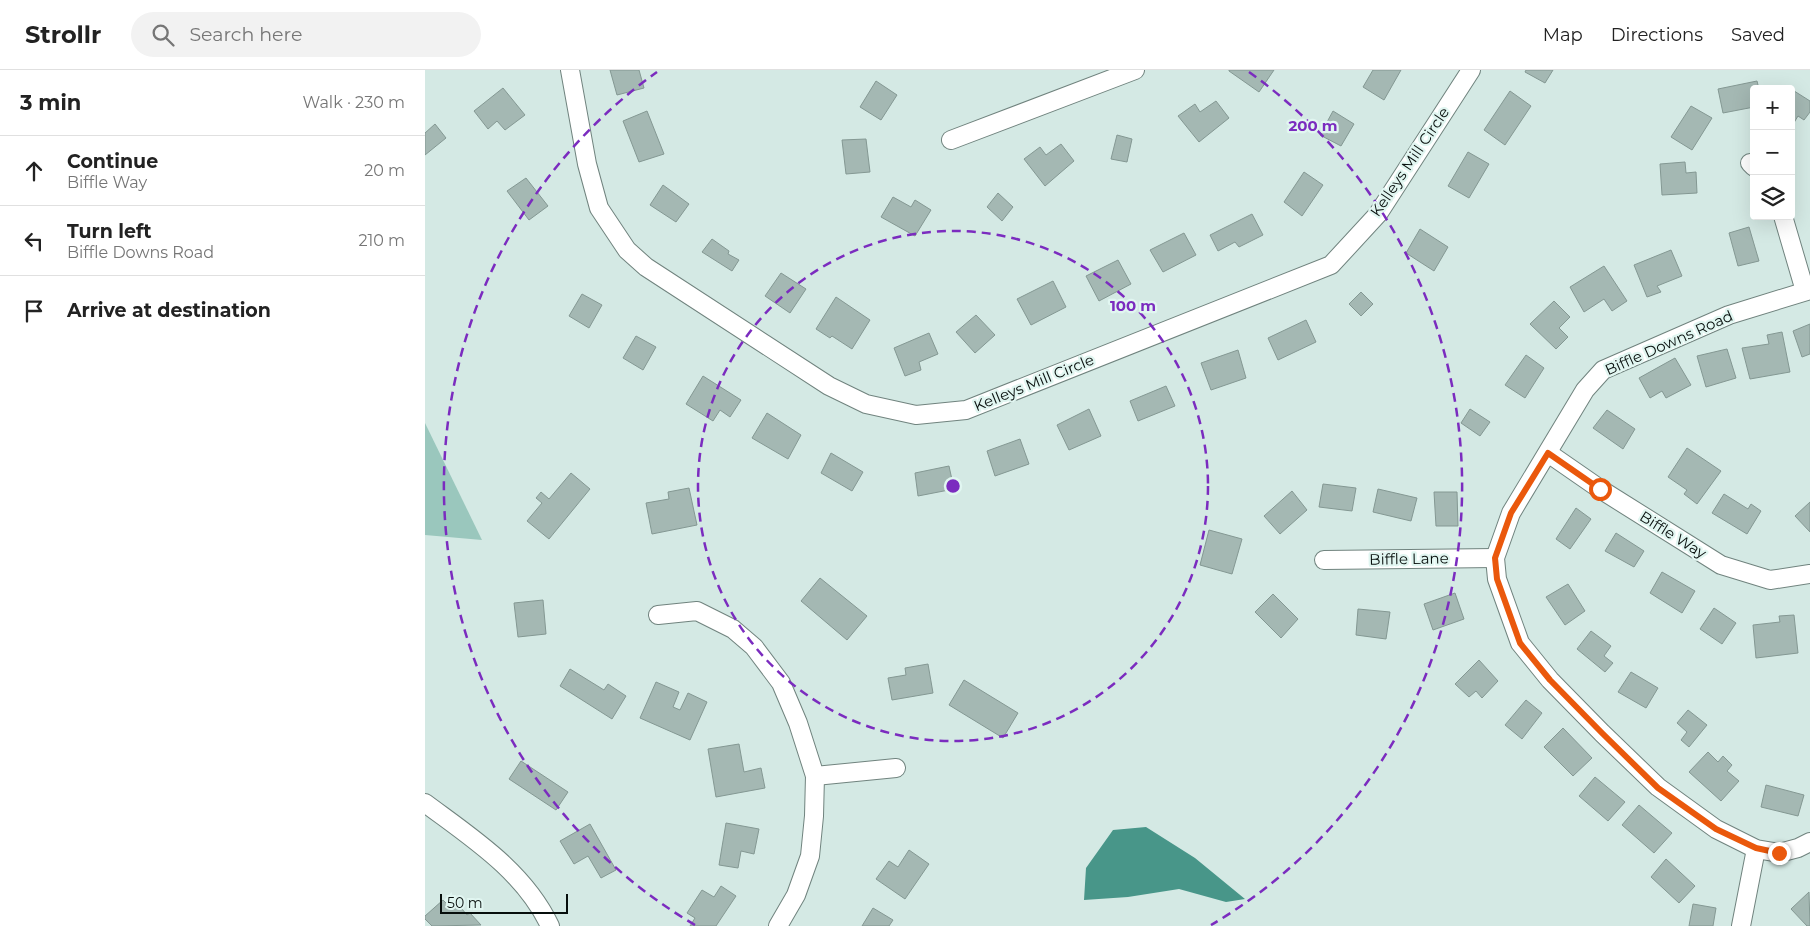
<!DOCTYPE html>
<html lang="en">
<head>
<meta charset="utf-8">
<style>
	:root { --surface:#fff; --page:#f2f2f2; --text:#222; --muted:#767676; --line:#e0e0e0 }
	body { margin:0; font-family:Montserrat,sans-serif; background:var(--page); color:var(--text) }
	.controls { position:absolute; right:15px; top:15px; display:grid; overflow:hidden; border-radius:5px; box-shadow:0 5px 20px #0002 }
	.controls button { width:45px; height:45px; display:grid; place-items:center; padding:0; border:0; border-bottom:1px solid var(--line); background:var(--surface); color:var(--text); font:25px sans-serif }
	.scale { position:absolute; left:15px; bottom:12px; width:128px; box-sizing:border-box; padding-left:5px; border:2px solid #070e0c; border-top:0; font-size:14px; line-height:18px; white-space:nowrap; color:#070e0c; -webkit-text-stroke:4px #e1f6f1; paint-order:stroke }
	.stop { position:absolute; width:15px; height:15px; margin:-11px; border:4px solid #ea580c; border-radius:50%; background:#fff }
	.stop.end { background:#ea580c; border-color:#fff; box-shadow:0 1px 5px #0008 }
	.list { margin:0; padding:0; list-style:none }
	h2 { display:flex; justify-content:space-between; align-items:center; height:65px; margin:0; padding:0 20px; font-size:21px }
	h2 small { font-size:16px; font-weight:400; color:var(--muted) }
	.list li { display:grid; grid-template-columns:32px 1fr auto; gap:15px; align-items:center; box-sizing:border-box; height:70px; padding:0 20px; border-top:1px solid var(--line) }
	.list b { display:block; font-size:19px; white-space:nowrap }
	.list p { margin:0; font-size:16px; white-space:nowrap; color:var(--muted) }
	.list em { font-size:16px; font-style:normal; color:var(--muted) }
	.icon { flex:none; width:28px; height:28px; fill:none; stroke:currentColor; stroke-width:2; stroke-linecap:round; stroke-linejoin:round }
	.map { position:relative; flex:none; width:1385px; height:856px; overflow:hidden }
	header { display:flex; align-items:center; gap:30px; box-sizing:border-box; height:70px; padding:0 25px; background:var(--surface); border-bottom:1px solid var(--line) }
	header strong { font-size:24px }
	nav { display:flex; gap:28px; margin-inline-start:auto; font-size:18px }
	.search { width:350px; height:45px; background:var(--page); display:flex; align-items:center; gap:12px; box-sizing:border-box; padding:0 18px; border-radius:28px; color:var(--muted); font-size:19px }
	main { display:flex }
	aside { flex:1; background:var(--surface) }
	.map>svg:first-child { display:block }
	.green { fill:#9ac7bd }
	.water { fill:#489689 }
	.building { fill:#a4b8b3; stroke:#849893 }
	.lines { fill:none; stroke-linecap:round; stroke-linejoin:round }
	.minor-casing { stroke:#70837e; stroke-width:20 }
	.minor { stroke:#fff; stroke-width:18 }
	.route { stroke:#ea580c; stroke-width:6 }
	.ring { fill:none; stroke:#7b2cbf; stroke-width:2.5; stroke-dasharray:9 6 }
	.labels { text-anchor:middle; stroke-width:4.5; stroke-linejoin:round; paint-order:stroke }
	.street-label { font-size:15px; fill:#070e0c; stroke:#e1f6f1 }
	.centre { fill:#7b2cbf; stroke:#e1f6f1; stroke-width:2.5 }
	.ring-label { font-size:15px; text-anchor:middle; font-weight:bold; fill:#7b2cbf; stroke:#e1f6f1; stroke-width:4.5; stroke-linejoin:round; paint-order:stroke }
</style>
</head>
<body>
<header>
<strong>Strollr</strong>
<div class="search"><svg class="icon" aria-label="search" viewBox="0 0 24 24"><circle cx="10" cy="10" r="6"/><path d="M15 15l6 6"/></svg>Search here</div>
<nav><a>Map</a><a>Directions</a><a>Saved</a></nav>
</header>
<main>
<aside>
<h2>3 min<small>Walk · 230 m</small></h2>
<ul class="list">
<li><svg class="icon" aria-label="ahead" viewBox="0 0 24 24"><path d="M12 20V5M6 11l6-6 6 6"/></svg><div><b>Continue</b><p>Biffle Way</p></div><em>20 m</em></li>
<li><svg class="icon" aria-label="left" viewBox="0 0 24 24"><path d="M17 20v-9H6M10 6l-5 5 5 5"/></svg><div><b>Turn left</b><p>Biffle Downs Road</p></div><em>210 m</em></li>
<li><svg class="icon" aria-label="arrive" viewBox="0 0 24 24"><path d="M6 21V4h12l-3 4 3 4H6"/></svg><div><b>Arrive at destination</b></div></li>
</ul>
</aside>
<div class="map">
<svg width="1385" height="856" viewBox="0 0 1385 856">
	<rect width="100%" height="100%" fill="#d4e9e4"/>
	<polygon class="green" points="0,353 57,470 0,465"/>
	<polygon class="water" points="721,757 770,788 820,829 801,832 754,819 703,827 659,830 661,798 688,760"/>
	<g class="building">
		<polygon points="185,0 214,0 219,18 192,25"/>
		<polygon points="804,0 849,0 834,22 804,1"/>
		<polygon points="948,0 976,0 959,30 938,17"/>
		<polygon points="1101,0 1128,0 1120,13 1100,2"/>
		<polygon points="451,11 472,25 456,50 435,37"/>
		<polygon points="1332,11 1334,19 1329,19 1329,37 1298,43 1293,19"/>
		<polygon points="78,18 100,45 80,60 72,51 63,59 49,41"/>
		<polygon points="1366,19 1385,31 1385,42 1379,50 1373,46 1367,56"/>
		<polygon points="1085,21 1106,36 1080,75 1059,60"/>
		<polygon points="791,31 804,48 774,72 753,46 770,34 775,42"/>
		<polygon points="1266,36 1287,48 1267,80 1246,67"/>
		<polygon points="222,41 239,84 214,92 198,51"/>
		<polygon points="908,41 929,54 916,76 895,65"/>
		<polygon points="10,54 21,68 0,85 0,63"/>
		<polygon points="692,65 707,69 702,92 686,89"/>
		<polygon points="441,69 445,102 421,104 417,70"/>
		<polygon points="636,74 649,91 620,116 599,89 615,77 621,85"/>
		<polygon points="1043,82 1064,94 1044,128 1023,116"/>
		<polygon points="1260,92 1261,103 1271,102 1272,123 1237,125 1235,94"/>
		<polygon points="879,102 898,115 877,146 859,132"/>
		<polygon points="101,108 123,136 104,150 82,121"/>
		<polygon points="238,115 264,134 251,152 225,135"/>
		<polygon points="573,123 588,137 577,151 562,137"/>
		<polygon points="468,127 486,137 490,130 506,140 490,166 456,147"/>
		<polygon points="827,144 838,165 814,177 810,172 793,181 785,165"/>
		<polygon points="1324,157 1334,191 1313,196 1304,163"/>
		<polygon points="995,159 1023,177 1009,201 981,183"/>
		<polygon points="759,163 771,185 738,202 725,180"/>
		<polygon points="287,169 304,181 303,184 314,190 307,201 277,182"/>
		<polygon points="1246,180 1257,206 1232,216 1236,222 1222,227 1209,195"/>
		<polygon points="693,190 706,214 674,231 661,206"/>
		<polygon points="1179,196 1202,231 1187,241 1179,229 1159,242 1145,217"/>
		<polygon points="356,203 381,219 365,243 340,226"/>
		<polygon points="628,211 641,237 606,255 592,229"/>
		<polygon points="936,222 948,234 936,246 924,234"/>
		<polygon points="157,224 177,235 164,258 144,246"/>
		<polygon points="411,227 445,250 427,279 407,266 405,268 391,259"/>
		<polygon points="1129,231 1145,247 1134,258 1143,267 1131,279 1105,254"/>
		<polygon points="551,245 570,265 550,283 531,262"/>
		<polygon points="881,250 891,272 853,290 843,268"/>
		<polygon points="1385,254 1385,284 1377,287 1368,261"/>
		<polygon points="1357,262 1365,302 1325,309 1317,278 1344,274 1342,265"/>
		<polygon points="504,263 513,284 494,292 496,300 480,306 469,278"/>
		<polygon points="211,266 231,277 218,300 198,288"/>
		<polygon points="1302,279 1311,308 1281,317 1272,286"/>
		<polygon points="813,280 821,308 786,320 776,293"/>
		<polygon points="1101,285 1119,298 1100,328 1080,315"/>
		<polygon points="1250,288 1266,315 1241,328 1237,321 1225,328 1214,308"/>
		<polygon points="278,306 316,330 305,347 295,340 288,351 261,334"/>
		<polygon points="741,316 750,336 713,351 705,331"/>
		<polygon points="664,339 676,366 644,380 632,355"/>
		<polygon points="1045,339 1065,352 1055,366 1036,353"/>
		<polygon points="1182,340 1210,359 1198,379 1168,358"/>
		<polygon points="342,343 376,365 363,389 327,368"/>
		<polygon points="595,369 604,394 570,406 562,381"/>
		<polygon points="1262,378 1296,401 1272,434 1259,424 1262,420 1243,407"/>
		<polygon points="406,383 438,402 427,421 396,403"/>
		<polygon points="524,396 529,419 493,426 490,403"/>
		<polygon points="146,403 165,419 124,469 102,451 117,433 111,428 116,422 124,429"/>
		<polygon points="898,414 931,418 927,441 894,437"/>
		<polygon points="264,418 272,455 227,464 221,433 244,429 243,422"/>
		<polygon points="953,419 992,428 986,451 948,442"/>
		<polygon points="867,421 882,440 855,464 839,446"/>
		<polygon points="1009,422 1032,422 1033,456 1011,456"/>
		<polygon points="1299,424 1323,439 1326,434 1336,441 1322,464 1287,443"/>
		<polygon points="1385,432 1385,462 1370,446"/>
		<polygon points="1151,438 1166,449 1145,479 1131,469"/>
		<polygon points="784,460 817,469 807,504 775,495"/>
		<polygon points="1191,463 1219,481 1209,497 1180,481"/>
		<polygon points="1237,502 1270,521 1257,543 1225,523"/>
		<polygon points="395,508 442,546 422,570 376,531"/>
		<polygon points="1143,514 1160,541 1140,555 1121,527"/>
		<polygon points="1030,523 1039,549 1008,560 999,534"/>
		<polygon points="848,524 873,549 856,568 830,542"/>
		<polygon points="118,530 121,564 93,567 89,533"/>
		<polygon points="1289,538 1311,553 1297,574 1275,559"/>
		<polygon points="933,539 965,542 961,569 931,565"/>
		<polygon points="1369,545 1373,583 1331,588 1328,555 1355,552 1354,546"/>
		<polygon points="1166,561 1186,576 1179,586 1188,593 1180,602 1152,579"/>
		<polygon points="1054,590 1073,611 1057,628 1051,621 1044,627 1030,614"/>
		<polygon points="503,594 508,623 467,630 463,608 481,605 480,598"/>
		<polygon points="145,599 179,620 183,614 201,626 187,649 135,616"/>
		<polygon points="1206,602 1233,618 1221,638 1193,622"/>
		<polygon points="539,610 593,643 578,668 524,635"/>
		<polygon points="231,612 254,622 248,637 255,640 263,623 282,632 265,670 215,648"/>
		<polygon points="1101,630 1117,643 1097,669 1080,655"/>
		<polygon points="1263,640 1282,655 1264,677 1256,670 1262,662 1252,653"/>
		<polygon points="1138,658 1167,688 1148,706 1119,677"/>
		<polygon points="314,674 319,702 336,698 340,718 291,727 283,679"/>
		<polygon points="1283,682 1293,692 1298,686 1307,695 1302,701 1314,711 1296,731 1264,702"/>
		<polygon points="96,691 143,722 131,740 84,709"/>
		<polygon points="1170,707 1200,732 1183,751 1154,726"/>
		<polygon points="1341,715 1379,725 1373,746 1336,737"/>
		<polygon points="1214,735 1247,763 1229,783 1197,755"/>
		<polygon points="301,753 334,759 329,784 316,781 313,798 294,795"/>
		<polygon points="165,754 191,800 176,808 163,786 149,794 135,771"/>
		<polygon points="484,780 504,794 480,829 451,809 464,791 473,797"/>
		<polygon points="1241,789 1270,816 1254,833 1226,807"/>
		<polygon points="296,816 311,826 291,856 265,856 270,848 262,843 277,820 289,827"/>
		<polygon points="1384,822 1385,856 1382,856 1366,839"/>
		<polygon points="18,830 26,838 32,833 42,845 45,843 56,855 7,856 0,849 0,846"/>
		<polygon points="1268,834 1291,838 1288,856 1264,856"/>
		<polygon points="448,838 468,850 464,856 437,856"/>
	</g>
	<g class="lines">
		<g class="minor-casing">
			<g id="minor">
				<polyline points="145,0 162,94 174,138 202,180 221,197 404,316 441,334 491,345 541,340 906,195 953,144 1046,0"/>
				<polyline points="526,70 710,0"/>
				<polyline points="1325,93 1329,97"/>
				<polyline points="1358,146 1380,221"/>
				<polyline points="1385,220 1304,245 1178,300 1160,320 1086,443 1070,488 1072,509 1095,573 1125,610 1177,663 1233,717 1291,759 1331,779 1354,783 1373,778 1385,772"/>
				<polyline points="1123,383 1175,419 1296,495 1345,510 1385,504"/>
				<polyline points="899,490 1070,488"/>
				<polyline points="233,545 272,541 308,559 329,577 356,613 373,653 390,706 389,746 385,786 371,825 353,856"/>
				<polyline points="390,706 471,698"/>
				<path d="M0,733c47,35 99,68 125,123"/>
				<polyline points="1316,856 1331,779"/>
			</g>
		</g>
		<use href="#minor" class="minor"/>
	</g>
	<g class="lines">
		<polyline class="route" points="1175,419 1123,383 1086,443 1070,488 1072,509 1095,573 1125,610 1177,663 1233,718 1291,759 1331,778 1354,783"/>
	</g>
	<g class="ring">
		<circle cx="528" cy="416" r="255"/>
		<path d="M270 855A509 509 0 0 1 232 2M824 2A509 509 0 0 1 786 855"/>
	</g>
	<g class="labels">
		<g class="street-label">
			<text transform="translate(985 92) rotate(-56)" y="5">Kelleys Mill Circle</text>
			<text transform="translate(1244 273) rotate(-24)" y="5">Biffle Downs Road</text>
			<text transform="translate(609 313) rotate(-22)" y="5">Kelleys Mill Circle</text>
			<text transform="translate(1248 465) rotate(32)" y="5">Biffle Way</text>
			<text transform="translate(984 489) rotate(-1)" y="5">Biffle Lane</text>
		</g>
	</g>
	<circle cx="528" cy="416" r="8" class="centre"/>
	<g class="ring-label">
		<text x="888" y="61">200 m</text>
		<text x="708" y="241">100 m</text>
	</g>
</svg>
<div class="controls">
<button>+</button>
<button>−</button>
<button><svg class="icon" aria-label="layers" viewBox="0 0 24 24"><path d="M12 4l9 5-9 5-9-5zM3 14l9 5 9-5"/></svg></button>
</div>
<div class="scale">50 m</div>
<div class="stop" style="left:1175px;top:419px"></div>
<div class="stop end" style="left:1354px;top:783px"></div>
</div>
</main>
</body>
</html>
